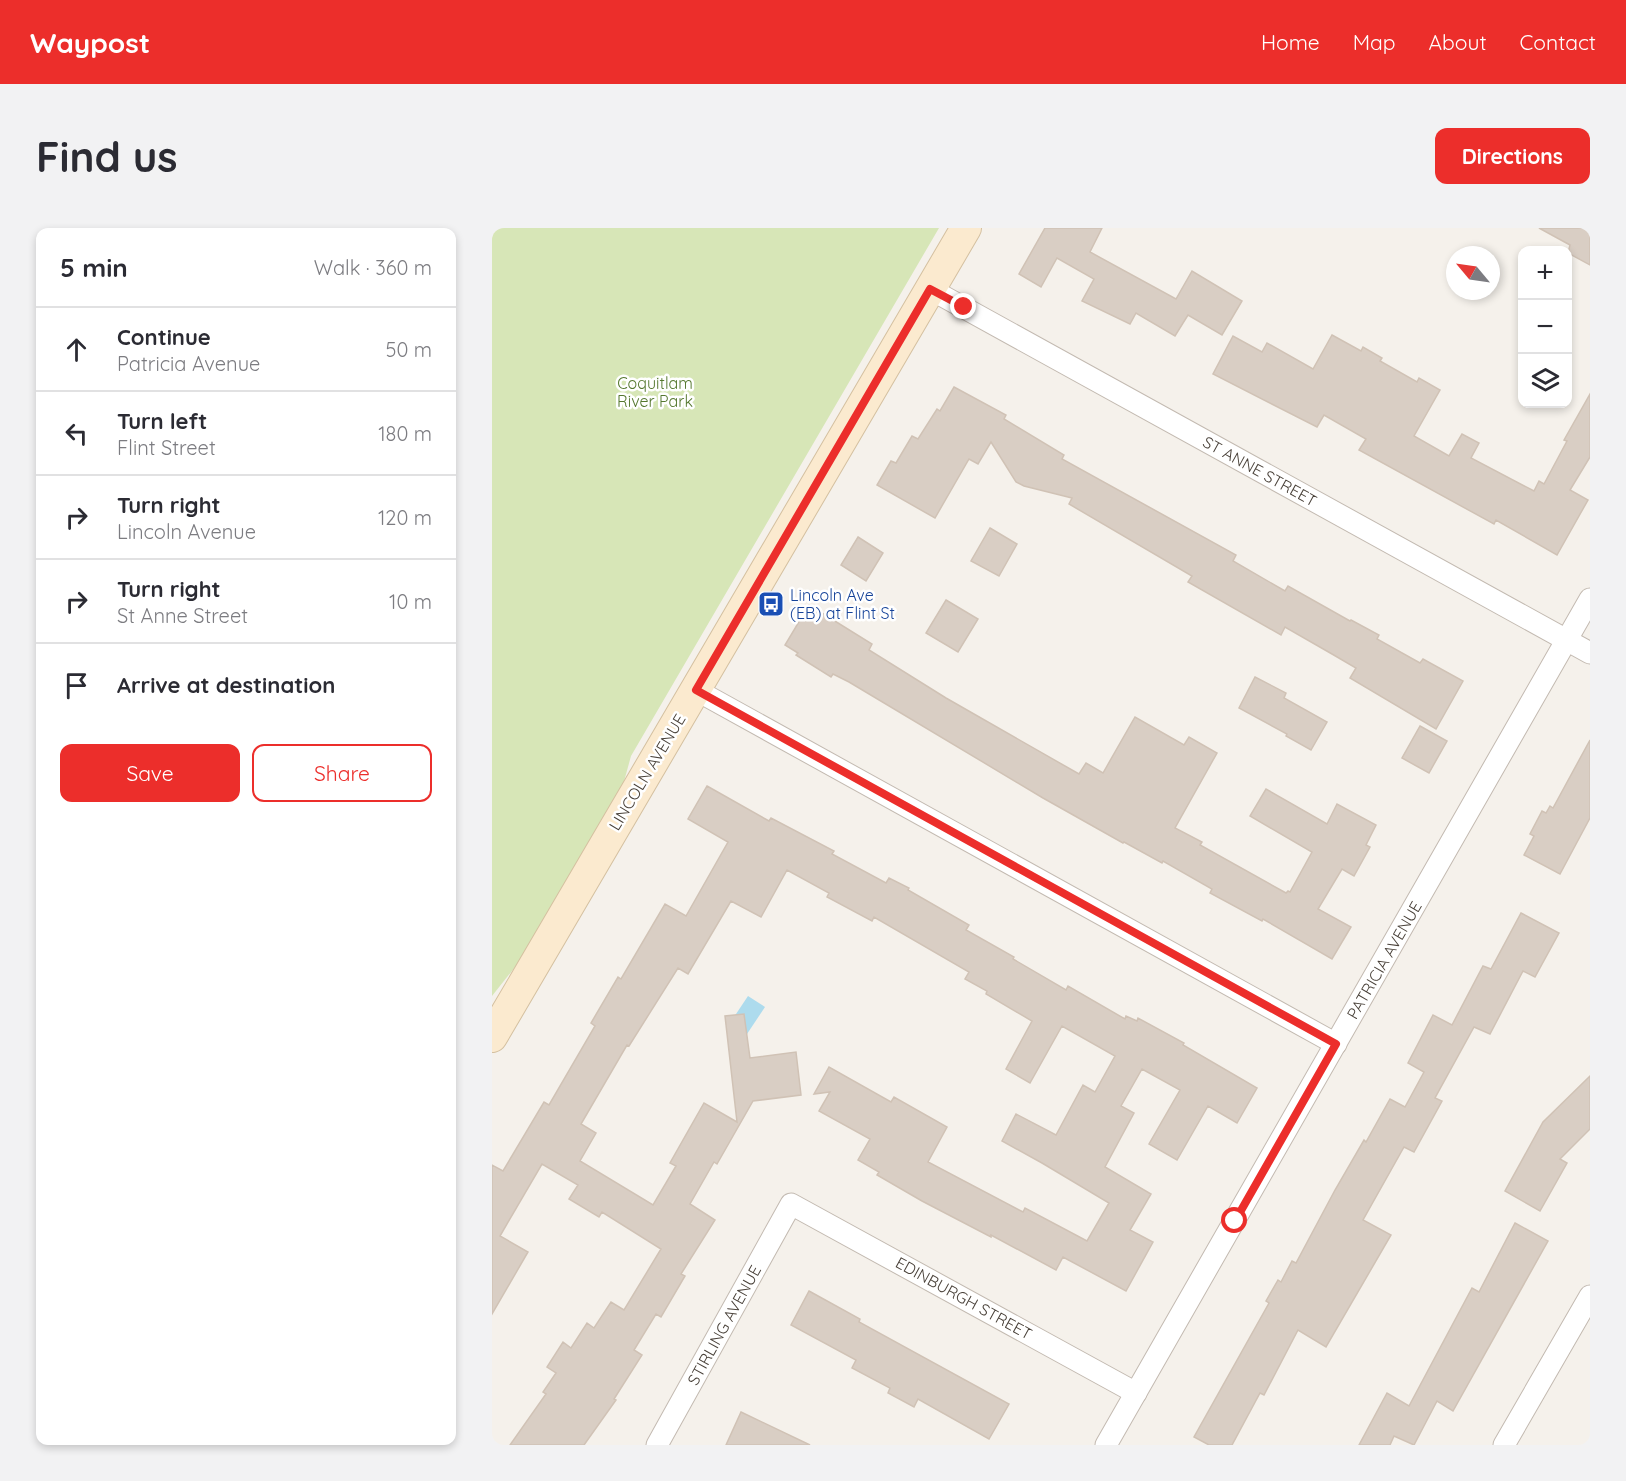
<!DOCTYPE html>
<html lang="en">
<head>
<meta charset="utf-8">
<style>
	:root { --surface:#fff; --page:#f2f2f3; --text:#2b2b33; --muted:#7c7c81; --line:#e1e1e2; --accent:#ec2e2b }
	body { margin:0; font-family:Quicksand,sans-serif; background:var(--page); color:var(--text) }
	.controls { position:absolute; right:18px; top:18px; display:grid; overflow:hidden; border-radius:12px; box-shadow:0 3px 9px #0003 }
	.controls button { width:54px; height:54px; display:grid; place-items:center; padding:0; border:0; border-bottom:2px solid var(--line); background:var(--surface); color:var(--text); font:30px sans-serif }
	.compass { position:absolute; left:954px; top:18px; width:54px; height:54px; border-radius:50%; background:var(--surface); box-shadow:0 3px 9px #0003; rotate:299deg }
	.stop { position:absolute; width:18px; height:18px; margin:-14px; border:4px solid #ec2e2b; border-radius:50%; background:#fff }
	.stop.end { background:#ec2e2b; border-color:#fff; box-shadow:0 2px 6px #0008 }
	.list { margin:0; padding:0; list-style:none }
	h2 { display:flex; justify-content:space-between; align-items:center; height:78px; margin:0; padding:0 24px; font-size:26px }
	h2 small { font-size:20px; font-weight:400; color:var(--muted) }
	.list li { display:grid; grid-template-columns:39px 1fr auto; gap:18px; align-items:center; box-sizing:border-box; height:84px; padding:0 24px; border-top:2px solid var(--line) }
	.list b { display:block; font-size:22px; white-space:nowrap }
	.list p { margin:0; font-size:20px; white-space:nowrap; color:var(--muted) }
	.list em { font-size:20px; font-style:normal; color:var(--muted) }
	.actions { display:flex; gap:12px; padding:18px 24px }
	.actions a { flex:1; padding:14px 0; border:2px solid var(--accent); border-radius:12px; text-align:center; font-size:21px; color:var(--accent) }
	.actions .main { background:var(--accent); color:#fff }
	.icon { flex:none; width:33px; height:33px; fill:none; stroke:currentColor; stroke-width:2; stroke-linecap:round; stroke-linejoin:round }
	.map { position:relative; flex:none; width:1098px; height:1217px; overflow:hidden; border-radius:12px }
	header { display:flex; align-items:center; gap:36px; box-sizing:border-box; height:84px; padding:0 30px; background:var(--accent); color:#fff }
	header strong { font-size:28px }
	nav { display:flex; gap:33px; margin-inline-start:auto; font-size:21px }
	.intro { display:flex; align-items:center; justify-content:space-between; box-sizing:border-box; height:144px; padding:0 36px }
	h1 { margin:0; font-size:42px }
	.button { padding:15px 27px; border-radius:12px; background:var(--accent); color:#fff; font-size:21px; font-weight:700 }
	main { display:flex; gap:36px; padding:0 36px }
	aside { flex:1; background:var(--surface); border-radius:12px; box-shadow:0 3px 9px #0003 }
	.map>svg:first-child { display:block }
	.green { fill:#d7e6b7 }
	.water { fill:#addbed }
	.building { fill:#d9cec4; stroke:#d0c2b5; stroke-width:1.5 }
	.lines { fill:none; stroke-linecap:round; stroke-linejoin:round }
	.minor-casing { stroke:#c3bab1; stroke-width:23 }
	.secondary-casing { stroke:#d4c0a0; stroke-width:32 }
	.minor { stroke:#fff; stroke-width:21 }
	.secondary { stroke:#fbeacf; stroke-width:30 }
	.route { stroke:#ec2e2b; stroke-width:8 }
	.labels { text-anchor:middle; stroke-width:5; stroke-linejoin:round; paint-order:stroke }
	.park-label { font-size:16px; fill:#55782f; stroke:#fff }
	.street-label { font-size:16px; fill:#494139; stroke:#fff }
	.transit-label { font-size:16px; fill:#164399; stroke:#fff; text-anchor:start }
</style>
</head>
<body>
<header>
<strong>Waypost</strong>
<nav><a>Home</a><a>Map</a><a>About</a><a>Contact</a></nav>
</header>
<div class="intro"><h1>Find us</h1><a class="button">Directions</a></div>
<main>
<aside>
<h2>5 min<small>Walk · 360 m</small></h2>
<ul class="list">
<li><svg class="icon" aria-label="ahead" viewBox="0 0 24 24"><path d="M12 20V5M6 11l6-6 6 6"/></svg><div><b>Continue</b><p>Patricia Avenue</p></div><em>50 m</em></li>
<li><svg class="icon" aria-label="left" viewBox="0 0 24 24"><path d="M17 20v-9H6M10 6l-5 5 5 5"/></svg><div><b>Turn left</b><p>Flint Street</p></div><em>180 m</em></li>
<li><svg class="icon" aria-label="right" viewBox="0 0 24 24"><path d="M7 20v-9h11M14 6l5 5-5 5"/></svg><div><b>Turn right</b><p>Lincoln Avenue</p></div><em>120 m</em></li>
<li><svg class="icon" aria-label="right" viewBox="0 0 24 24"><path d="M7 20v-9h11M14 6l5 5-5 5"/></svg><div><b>Turn right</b><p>St Anne Street</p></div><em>10 m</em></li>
<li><svg class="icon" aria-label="arrive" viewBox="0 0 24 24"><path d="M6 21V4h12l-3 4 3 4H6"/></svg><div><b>Arrive at destination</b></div></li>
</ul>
<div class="actions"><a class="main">Save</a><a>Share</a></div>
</aside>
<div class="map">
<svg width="1098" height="1217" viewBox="0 0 1098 1217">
	<rect width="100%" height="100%" fill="#f5f1eb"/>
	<polygon class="green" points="0,0 447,0 139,528 125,579 35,724 0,768"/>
	<polygon class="water" points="256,768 273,779 251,812 234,801"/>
	<g class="building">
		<polygon points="553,0 610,0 598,24 684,71 700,43 750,73 730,107 696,87 683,108 644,85 638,96 590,73 602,51 565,30 549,59 527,46"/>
		<polygon points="1047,0 1098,0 1098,37 1076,25 1078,17"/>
		<polygon points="840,107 869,123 871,119 890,130 888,133 925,154 927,150 948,162 922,208 957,228 970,206 987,215 979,230 1042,263 1047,253 1052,256 1075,213 1072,212 1098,166 1098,229 1078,262 1096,272 1065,327 1004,292 1002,296 867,222 874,211 832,187 825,199 721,146 741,108 770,124 775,115 821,141"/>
		<polygon points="462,159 514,187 512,191 572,227 570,231 744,327 741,333 793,363 796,358 858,393 859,392 887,407 885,411 928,435 931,431 971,453 944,501 858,450 864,440 840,426 793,399 789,407 696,354 700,348 577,276 580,270 532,258 524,254 499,214 486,236 477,231 443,290 385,257 399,233 404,235 420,208 426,211 445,181 448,183"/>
		<polygon points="498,300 525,316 507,348 479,333"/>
		<polygon points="366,309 391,325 374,353 349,337"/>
		<polygon points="454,372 486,391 466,424 434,405"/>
		<polygon points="317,377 380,416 377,422 454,470 587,546 594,535 611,545 643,489 692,517 697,509 725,525 683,600 710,614 708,617 794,665 796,663 798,664 820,624 758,588 774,561 835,596 845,576 884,597 874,617 878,619 862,648 850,641 826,681 859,699 840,731 771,691 770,693 718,665 720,661 671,633 670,635 632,614 631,615 551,570 357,454 341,446 339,449 304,427 306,425 293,417"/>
		<polygon points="763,449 794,465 792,470 835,494 819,522 794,508 795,506 747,480"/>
		<polygon points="928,498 955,513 937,545 910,530"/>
		<polygon points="1098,512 1098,590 1068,646 1032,627 1042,608 1038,606 1050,583 1054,585 1058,578 1061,580"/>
		<polygon points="215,558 277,593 279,590 342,623 340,626 394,655 397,650 417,660 416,662 477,697 474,702 522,729 521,731 574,762 576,758 633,791 634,788 645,793 646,790 692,815 691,817 765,860 745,895 716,878 685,932 657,916 688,862 650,841 629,878 642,885 613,939 659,966 638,1002 661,1014 634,1063 571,1029 564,1042 499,1007 499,1009 430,973 385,947 387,944 366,932 378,911 327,883 338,864 322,866 337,839 399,874 402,869 455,899 436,934 531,984 533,980 595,1013 617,975 550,935 510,913 524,886 564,907 591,857 603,864 623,828 570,798 538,855 514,841 540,793 494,766 495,763 473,751 477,744 382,689 380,693 335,669 337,665 295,642 269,689 239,673 196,746 186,740 137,818 135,817 89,896 104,905 88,933 161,977 184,938 178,935 212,875 245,894 233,788 252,786 258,830 304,824 309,867 261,873 225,936 222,934 198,976 223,992 189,1046 193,1048 169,1089 164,1086 142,1122 150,1127 122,1171 124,1172 92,1217 18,1217 54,1166 51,1164 64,1145 55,1139 71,1114 79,1120 95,1095 102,1100 119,1074 132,1082 169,1021 110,984 107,989 77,971 86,957 50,936 8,1008 36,1024 0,1086 0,937 11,943 52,874 57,877 103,798 99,795 126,749 129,751 173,676 194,688 236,614 196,591"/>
		<polygon points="1029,685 1067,705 1043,749 1031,743 998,806 982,799 943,870 950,873 922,924 912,919 871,992 899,1007 834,1119 806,1102 772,1167 768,1165 740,1217 717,1217 702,1209 777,1075 774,1073 786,1052 789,1054 800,1033 804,1035 843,962 872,912 874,914 898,871 913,879 932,844 916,835 941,787 960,797 991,738 999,741"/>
		<polygon points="1098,848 1098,901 1068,931 1075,935 1048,983 1013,963 1051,894"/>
		<polygon points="1023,995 1056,1013 961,1183 945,1173 922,1217 902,1208 898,1217 867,1217 895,1165 917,1178 980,1060 987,1064"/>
		<polygon points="317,1063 368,1091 367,1094 517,1176 497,1211 426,1171 422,1179 396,1165 398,1160 360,1140 364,1132 299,1097"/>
		<polygon points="249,1184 318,1217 234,1217"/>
	</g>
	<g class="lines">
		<g class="minor-casing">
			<g id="minor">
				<polyline points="438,61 1098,425"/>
				<polyline points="204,462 844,816"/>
				<polyline points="165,1217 299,976 644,1165"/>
				<polyline points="614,1217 1098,371"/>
				<polyline points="1012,1217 1098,1068"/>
			</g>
		</g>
		<g class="secondary-casing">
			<polyline id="secondary" points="0,809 474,0"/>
		</g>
		<use href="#minor" class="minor"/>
		<use href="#secondary" class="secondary"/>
	</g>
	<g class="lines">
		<polyline class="route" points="472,79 438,61 204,462 844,816 743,993"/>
	</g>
	<defs>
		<g id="bus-square" transform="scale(1.35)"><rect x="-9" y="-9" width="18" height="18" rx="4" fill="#1a4fb4" stroke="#fff"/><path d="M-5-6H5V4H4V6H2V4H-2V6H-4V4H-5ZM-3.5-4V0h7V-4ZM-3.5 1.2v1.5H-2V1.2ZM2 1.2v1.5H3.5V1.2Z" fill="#fff"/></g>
	</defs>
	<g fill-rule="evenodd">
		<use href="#bus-square" x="279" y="376"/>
	</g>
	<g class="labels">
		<g class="park-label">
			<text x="163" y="161">Coquitlam<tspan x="163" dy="18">River Park</tspan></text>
		</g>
		<g class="street-label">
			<text transform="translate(768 243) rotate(29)" y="6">ST ANNE STREET</text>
			<text transform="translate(155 544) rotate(-59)" y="6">LINCOLN AVENUE</text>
			<text transform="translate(892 732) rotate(-60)" y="6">PATRICIA AVENUE</text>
			<text transform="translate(472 1070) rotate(29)" y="6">EDINBURGH STREET</text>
			<text transform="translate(232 1097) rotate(-61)" y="6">STIRLING AVENUE</text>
		</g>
		<g class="transit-label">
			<text x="298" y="373">Lincoln Ave<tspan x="298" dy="18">(EB) at Flint St</tspan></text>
		</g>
	</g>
</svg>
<div class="controls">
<button>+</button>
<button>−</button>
<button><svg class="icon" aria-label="layers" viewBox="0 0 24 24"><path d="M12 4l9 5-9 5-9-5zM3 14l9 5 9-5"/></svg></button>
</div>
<svg class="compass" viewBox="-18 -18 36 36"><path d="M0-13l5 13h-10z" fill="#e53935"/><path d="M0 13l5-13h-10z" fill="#7c7c81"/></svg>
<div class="stop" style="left:743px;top:993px"></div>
<div class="stop end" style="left:472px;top:79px"></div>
</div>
</main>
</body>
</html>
